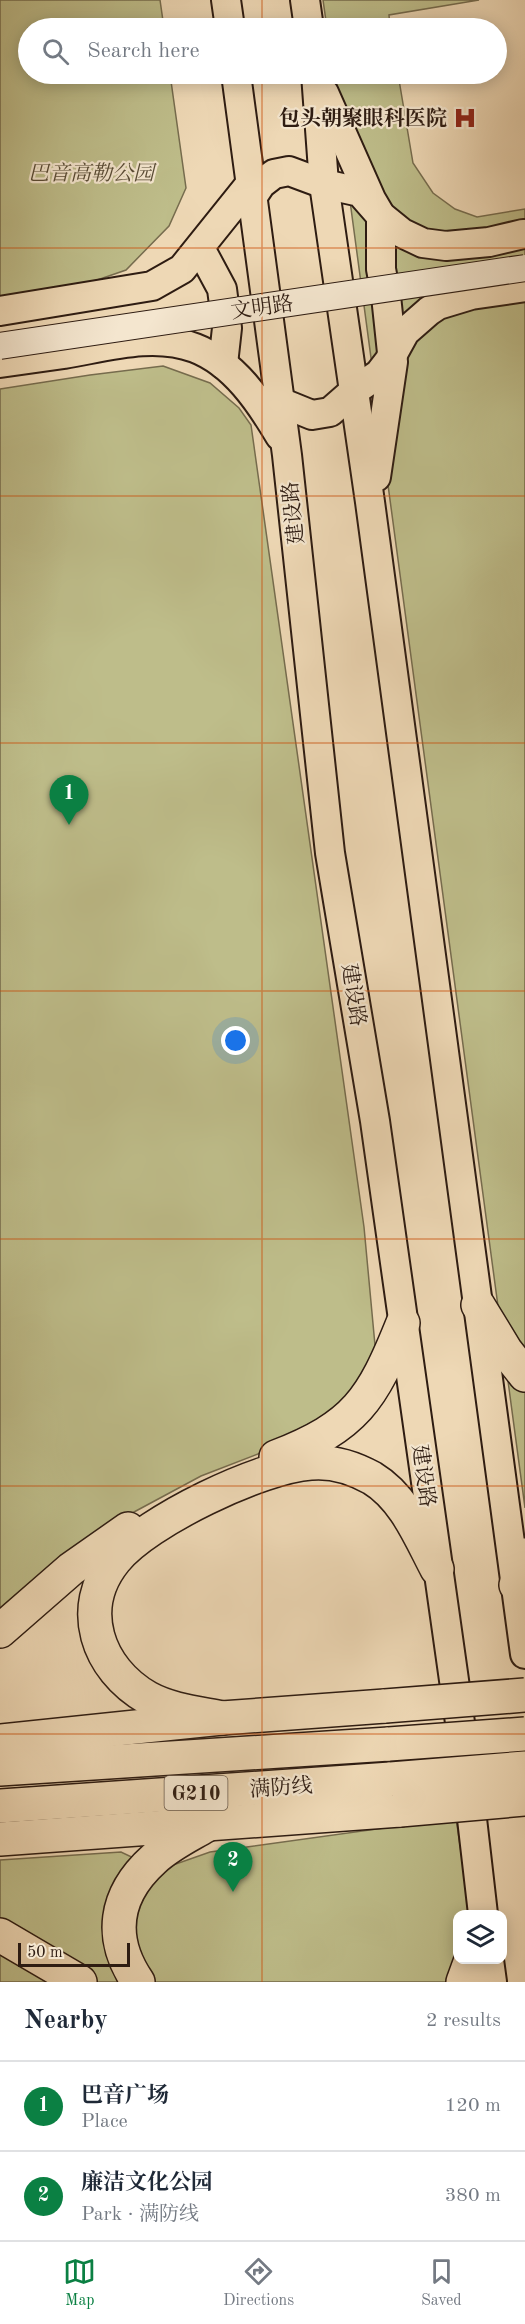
<!DOCTYPE html>
<html lang="en">
<head>
<meta charset="utf-8">
<style>
	:root { --surface:#fff; --page:#f6f6f7; --text:#1f2937; --muted:#747a83; --line:#e0e1e3; --accent:#0b8043 }
	body { margin:0; font-family:"Old Standard TT","Noto Serif SC",serif; background:var(--page); color:var(--text) }
	.controls { position:absolute; right:18px; bottom:18px; display:grid; overflow:hidden; border-radius:12px; box-shadow:0 3px 15px #0003 }
	.controls button { width:54px; height:54px; display:grid; place-items:center; padding:0; border:0; border-bottom:2px solid var(--line); background:var(--surface); color:var(--text); font:30px sans-serif }
	.scale { position:absolute; left:18px; bottom:15px; width:112px; box-sizing:border-box; padding-left:6px; border:3px solid #2e1c12; border-top:0; font-size:16px; line-height:21px; white-space:nowrap; color:#2e1c12; -webkit-text-stroke:4px #f4e6cf; paint-order:stroke }
	.you { position:absolute; left:236px; top:1041px; width:21px; height:21px; margin:-15px; border:4px solid #fff; border-radius:50%; background:#1a73e8; box-shadow:0 0 0 9px #1a73e833 }
	.badge { display:grid; place-items:center; width:39px; height:39px; border-radius:50%; background:var(--accent); color:#fff; font-size:20px; font-weight:700 }
	.pin { position:absolute; translate:-50% -50px; filter:drop-shadow(0 2px 3px #0008) }
	.pin::after { content:''; position:absolute; top:32px; width:21px; height:18px; background:inherit; clip-path:polygon(0 0,100% 0,50% 100%) }
	.list { margin:0; padding:0; list-style:none }
	h2 { display:flex; justify-content:space-between; align-items:center; height:78px; margin:0; padding:0 24px; font-size:26px }
	h2 small { font-size:20px; font-weight:400; color:var(--muted) }
	.list li { display:grid; grid-template-columns:39px 1fr auto; gap:18px; align-items:center; box-sizing:border-box; height:90px; padding:0 24px; border-top:2px solid var(--line) }
	.list b { display:block; font-size:22px; white-space:nowrap }
	.list p { margin:0; font-size:20px; white-space:nowrap; color:var(--muted) }
	.list em { font-size:20px; font-style:normal; color:var(--muted) }
	.icon { flex:none; width:33px; height:33px; fill:none; stroke:currentColor; stroke-width:2; stroke-linecap:round; stroke-linejoin:round }
	.map { position:relative; flex:none; width:525px; height:1982px; overflow:hidden }
	.search { position:absolute; background:var(--surface); box-shadow:0 3px 15px #0003; left:18px; right:18px; top:18px; height:66px; display:flex; align-items:center; gap:15px; box-sizing:border-box; padding:0 21px; border-radius:33px; color:var(--muted); font-size:22px }
	.sheet { height:258px; background:var(--surface) }
	nav { display:flex; justify-content:space-around; align-items:center; box-sizing:border-box; height:84px; border-top:2px solid var(--line); background:var(--surface); font-size:16px; color:var(--muted) }
	nav a { display:grid; justify-items:center; gap:3px }
	nav .on { color:var(--accent) }
	.map>svg:first-child { display:block }
	.green { fill:#bebd8a; stroke:#766c4e; stroke-width:1.5 }
	.lines { fill:none; stroke-linecap:round; stroke-linejoin:round }
	.primary-casing { stroke:#2e1c12; stroke-width:32 }
	.highway-casing { stroke:#2e1c12; stroke-width:36 }
	.primary { stroke:#eed8b5; stroke-width:28 }
	.highway { stroke:#eed8b5; stroke-width:33 }
	.secondary-bridge-casing { stroke:#2e1c12; stroke-width:28; stroke-linecap:butt }
	.highway-bridge-casing { stroke:#2e1c12; stroke-width:36; stroke-linecap:butt }
	.secondary-bridge { stroke:#f4e6cf; stroke-width:26 }
	.highway-bridge { stroke:#eed8b5; stroke-width:33 }
	.grid { fill:none; stroke:#cc500d; stroke-width:1.5; stroke-opacity:0.55 }
	.labels { text-anchor:middle; stroke-width:4.5; stroke-linejoin:round; paint-order:stroke }
	.shield { fill:#f4e6cf; stroke:#69594b; stroke-width:1.5 }
	.shield-label { font-size:20px; font-weight:bold; fill:#2e1c12 }
	.poi-label { font-size:21px; font-weight:bold; fill:#2e1c12; stroke:#f4e6cf; text-anchor:end }
	.park-label { font-size:21px; font-style:italic; fill:#594c36; stroke:#f4e6cf }
	.street-label { font-size:21px; fill:#2e1c12; stroke:#f4e6cf }
</style>
</head>
<body>
<div class="map">
<svg width="525" height="1982" viewBox="0 0 525 1982">
	<rect width="100%" height="100%" fill="#eed8b5"/>
	<filter id="stains"><feTurbulence type="fractalNoise" baseFrequency=".00333" numOctaves="4"/><feColorMatrix values="0 0 0 0 .2 0 0 0 0 .09 0 0 0 0 .02 0 0 0 .5 -.17"/></filter>
	<radialGradient id="worn" r=".72"><stop offset=".6" stop-color="#630" stop-opacity="0"/><stop offset="1" stop-color="#630" stop-opacity=".3"/></radialGradient>
	<g class="green">
		<polygon points="0,0 160,0 164,28 28,28 28,74 170,74 186,188 169,226 126,270 77,287 0,299"/>
		<polygon points="323,0 479,0 389,15 390,28 327,28"/>
		<polygon points="333,74 398,74 413,163 433,193 455,209 477,217 525,209 525,1508"/>
		<polygon points="163,366 210,383 239,408 251,425 364,1227 376,1356 363,1390 302,1437 201,1476 121,1519 0,1617 0,389 90,375"/>
		<polygon points="456,1818 470,1914 458,1914 458,1960 480,1982 0,1982 0,1860 121,1852 159,1870 210,1852"/>
	</g>
	<g class="lines">
		<g class="primary-casing">
			<g id="primary">
				<polyline points="226,0 230,28"/>
				<polyline points="305,0 309,28"/>
				<polyline points="236,74 287,455 330,853 375,1121 465,1758 483,1914"/>
				<polyline points="316,74 324,184 370,502 525,1654"/>
				<polyline points="324,93 371,199 381,216 402,233 423,243 446,246 489,242 523,234"/>
				<polyline points="253,196 261,184 274,174 289,171 324,184 360,192 381,216 381,269 386,296 393,362 376,477"/>
				<polyline points="200,248 222,289 227,328 223,364"/>
				<polyline points="0,311 152,286 182,269 251,183"/>
				<path d="M0,363c21,-3 43,-6 64,-9 42,-7 89,-22 131,-6 39,15 65,54 85,88"/>
				<polyline points="267,400 280,402 312,415 330,412 354,391 379,374 389,361 405,332 429,311 438,305 471,295 525,287"/>
				<polyline points="489,1960 492,1982"/>
			</g>
		</g>
		<g class="highway-casing">
			<g id="highway">
				<polyline points="478,1305 506,1351 525,1375"/>
				<path d="M276,1457c80,-31 96,-57 127,-134"/>
				<polyline points="516,1585 525,1555"/>
				<polyline points="0,1631 71,1569 128,1529"/>
				<path d="M222,1718c-25,-5 -52,-8 -74,-20 -51,-29 -72,-90 -33,-138 31,-39 147,-94 196,-97 22,-2 43,5 61,15 33,20 48,59 65,91"/>
				<polyline points="0,1741 222,1718 385,1706"/>
				<polyline points="0,1769 389,1744"/>
				<polyline points="0,1806 391,1779"/>
				<polyline points="0,1839 400,1810"/>
				<polyline points="0,1935 80,1982"/>
				<path d="M138,1982c-30,-44 -24,-87 16,-123 15,-14 34,-23 51,-33"/>
				<polyline points="463,1982 471,1960"/>
			</g>
		</g>
		<use href="#primary" class="primary"/>
		<use href="#highway" class="highway"/>
		<g class="secondary-bridge-casing">
			<polyline id="secondary-bridge" points="0,346 525,268"/>
		</g>
		<g class="highway-bridge-casing">
			<g id="highway-bridge">
				<polyline points="385,1706 525,1695"/>
				<polyline points="389,1744 525,1734"/>
				<polyline points="391,1779 525,1768"/>
				<polyline points="400,1810 525,1799"/>
			</g>
		</g>
		<use href="#secondary-bridge" class="secondary-bridge"/>
		<use href="#highway-bridge" class="highway-bridge"/>
	</g>
	<path class="grid" d="M262,0v28M262,74v1908M0,248h525M0,496h525M0,743h525M0,991h525M0,1239h525M0,1486h525M0,1734h525"/>
	<defs>
		<g id="hospital-bare" transform="scale(1.8)"><path d="M-5-5h3v3.5h4V-5h3V5h-3V1.5h-4V5h-3Z" fill="#8f2418" stroke="#f4e6cf" stroke-width="2.5" paint-order="stroke"/></g>
	</defs>
	<g fill-rule="evenodd">
		<use href="#hospital-bare" x="465" y="118"/>
	</g>
	<g class="labels">
		<rect class="shield" x="164.5" y="1776" width="63" height="34" rx="4.5"/>
		<g class="shield-label">
			<text x="196" y="1800">G210</text>
		</g>
		<g class="poi-label">
			<text x="447" y="125">包头朝聚眼科医院</text>
		</g>
		<g class="park-label">
			<text x="91" y="180">巴音高勒公园</text>
		</g>
		<g class="street-label">
			<text transform="translate(262 307) rotate(-8)" y="7">文明路</text>
			<text transform="translate(293 513) rotate(-96)" y="7">建设路</text>
			<text transform="translate(354 995) rotate(81)" y="7">建设路</text>
			<text transform="translate(424 1476) rotate(82)" y="7">建设路</text>
			<text transform="translate(281 1787) rotate(-4)" y="7">满防线</text>
		</g>
	</g>
	<rect width="100%" height="100%" filter="url(#stains)"/>
	<rect width="100%" height="100%" fill="url(#worn)"/>
</svg>
<div class="controls">
<button><svg class="icon" aria-label="layers" viewBox="0 0 24 24"><path d="M12 4l9 5-9 5-9-5zM3 14l9 5 9-5"/></svg></button>
</div>
<div class="scale">50 m</div>
<div class="you"></div>
<div class="pin badge" style="left:69px;top:825px">1</div>
<div class="pin badge" style="left:233px;top:1892px">2</div>
<div class="search"><svg class="icon" aria-label="search" viewBox="0 0 24 24"><circle cx="10" cy="10" r="6"/><path d="M15 15l6 6"/></svg>Search here</div>
</div>
<section class="sheet">
<h2>Nearby<small>2 results</small></h2>
<ul class="list">
<li><span class="badge">1</span><div><b>巴音广场</b><p>Place</p></div><em>120 m</em></li>
<li><span class="badge">2</span><div><b>廉洁文化公园</b><p>Park · 满防线</p></div><em>380 m</em></li>
</ul>
</section>
<nav>
<a class="on"><svg class="icon" aria-label="map" viewBox="0 0 24 24"><path d="M3 6l6-2 6 2 6-2v14l-6 2-6-2-6 2zM9 4v14M15 6v14"/></svg>Map</a>
<a><svg class="icon" aria-label="directions" viewBox="0 0 24 24"><path d="M12 3l9 9-9 9-9-9zM9 14v-3h6M13 9l2 2-2 2"/></svg>Directions</a>
<a><svg class="icon" aria-label="saved" viewBox="0 0 24 24"><path d="M7 4h10v16l-5-4-5 4z"/></svg>Saved</a>
</nav>
</body>
</html>
